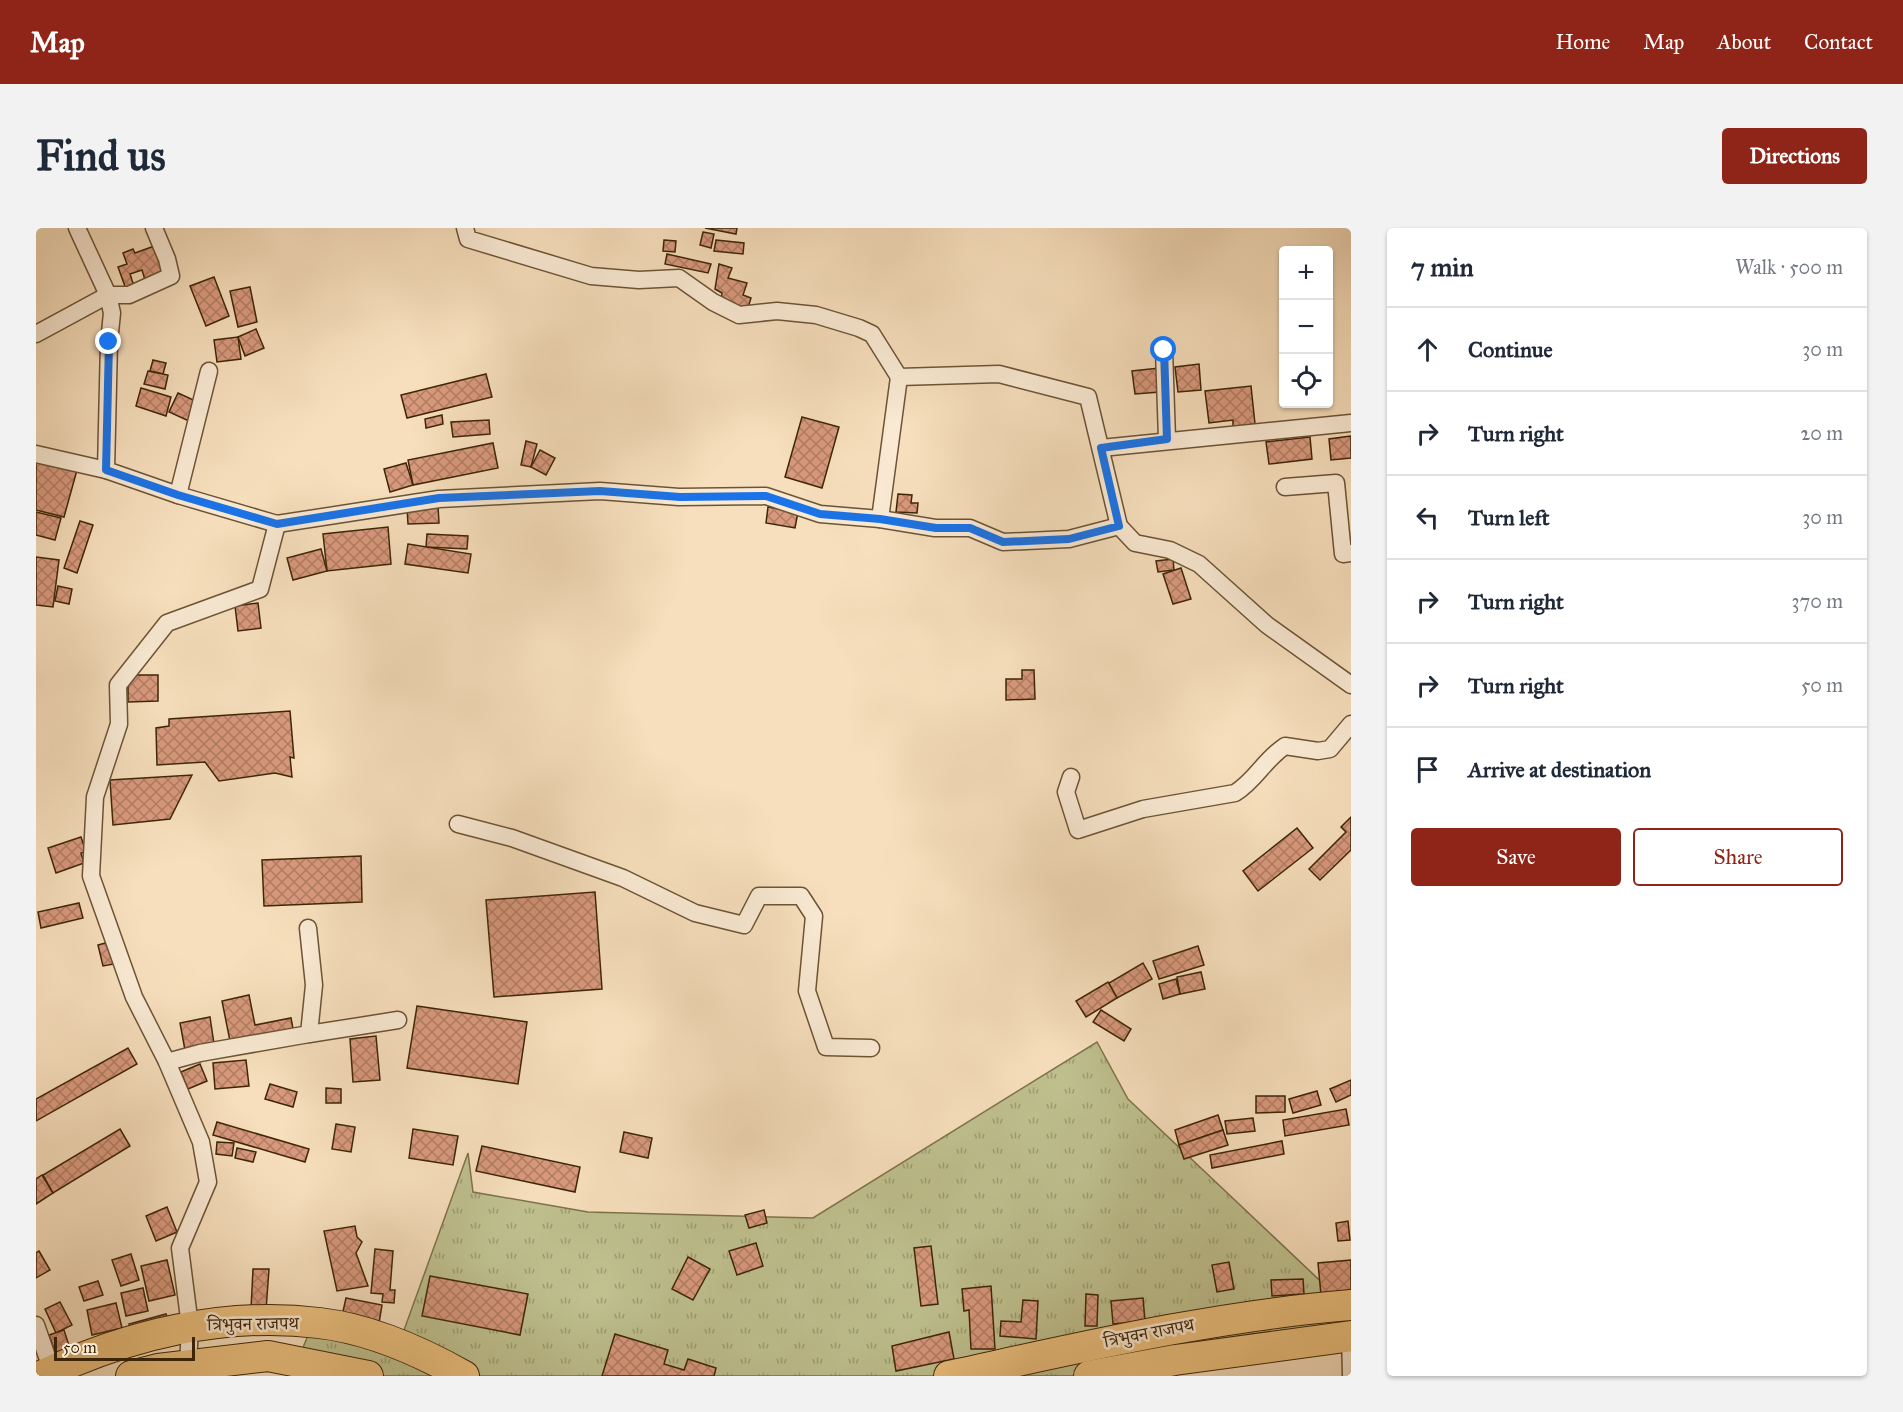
<!DOCTYPE html>
<html lang="en">
<head>
<meta charset="utf-8">
<style>
	:root { --surface:#fff; --page:#f2f2f3; --text:#1f2937; --muted:#747a83; --line:#e0e1e3; --accent:#8f2418 }
	body { margin:0; font-family:"IM FELL Great Primer","Noto Serif Devanagari",serif; background:var(--page); color:var(--text) }
	.controls { position:absolute; right:18px; top:18px; display:grid; overflow:hidden; border-radius:6px; box-shadow:0 2px 4px #0004 }
	.controls button { width:54px; height:54px; display:grid; place-items:center; padding:0; border:0; border-bottom:2px solid var(--line); background:var(--surface); color:var(--text); font:30px sans-serif }
	.scale { position:absolute; left:18px; bottom:15px; width:141px; box-sizing:border-box; padding-left:6px; border:3px solid #3e2508; border-top:0; font-size:16px; line-height:21px; white-space:nowrap; color:#3e2508; -webkit-text-stroke:4px #faead4; paint-order:stroke }
	.stop { position:absolute; width:18px; height:18px; margin:-14px; border:4px solid #1a73e8; border-radius:50%; background:#fff }
	.stop.end { background:#1a73e8; border-color:#fff; box-shadow:0 2px 6px #0008 }
	.list { margin:0; padding:0; list-style:none }
	h2 { display:flex; justify-content:space-between; align-items:center; height:78px; margin:0; padding:0 24px; font-size:26px }
	h2 small { font-size:20px; font-weight:400; color:var(--muted) }
	.list li { display:grid; grid-template-columns:39px 1fr auto; gap:18px; align-items:center; box-sizing:border-box; height:84px; padding:0 24px; border-top:2px solid var(--line) }
	.list b { display:block; font-size:22px; white-space:nowrap }
	.list em { font-size:20px; font-style:normal; color:var(--muted) }
	.actions { display:flex; gap:12px; padding:18px 24px }
	.actions a { flex:1; padding:14px 0; border:2px solid var(--accent); border-radius:6px; text-align:center; font-size:21px; color:var(--accent) }
	.actions .main { background:var(--accent); color:#fff }
	.icon { flex:none; width:33px; height:33px; fill:none; stroke:currentColor; stroke-width:2; stroke-linecap:round; stroke-linejoin:round }
	.map { position:relative; flex:none; width:1315px; height:1148px; overflow:hidden; border-radius:6px }
	header { display:flex; align-items:center; gap:36px; box-sizing:border-box; height:84px; padding:0 30px; background:var(--accent); color:#fff }
	header strong { font-size:28px }
	nav { display:flex; gap:33px; margin-inline-start:auto; font-size:21px }
	.intro { display:flex; align-items:center; justify-content:space-between; box-sizing:border-box; height:144px; padding:0 36px }
	h1 { margin:0; font-size:42px }
	.button { padding:15px 27px; border-radius:6px; background:var(--accent); color:#fff; font-size:21px; font-weight:700 }
	main { display:flex; gap:36px; padding:0 36px }
	aside { flex:1; background:var(--surface); border-radius:6px; box-shadow:0 2px 4px #0004 }
	.map>svg:first-child { display:block }
	.grass { fill:url(#grass-tufts); stroke:#7e734c; stroke-width:1.5 }
	.building { fill:url(#building-cross-hatch); stroke:#3e2508; stroke-width:1.5 }
	.lines { fill:none; stroke-linecap:round; stroke-linejoin:round }
	.street-casing { stroke:#6c5435; stroke-width:19 }
	.highway-casing { stroke:#3e2508; stroke-width:32 }
	.street { stroke:#faead4; stroke-width:16 }
	.highway { stroke:#ecc07e; stroke-width:30 }
	.route { stroke:#1a73e8; stroke-width:8 }
	.labels { text-anchor:middle; stroke-width:5; stroke-linejoin:round; paint-order:stroke }
	.street-label { font-size:18px; fill:#3e2508; stroke:#faead4 }
</style>
</head>
<body>
<header>
<strong>Map</strong>
<nav><a>Home</a><a>Map</a><a>About</a><a>Contact</a></nav>
</header>
<div class="intro"><h1>Find us</h1><a class="button">Directions</a></div>
<main>
<div class="map">
<svg width="1315" height="1148" viewBox="0 0 1315 1148">
	<defs>
		<pattern id="grass-tufts" width="24" height="20" patternUnits="userSpaceOnUse" patternTransform="scale(1.5)"><rect width="24" height="20" fill="#bfc18f"/><path d="M3 7l-1-3M5 7V3M7 7l1-3M15 17l-1-3M17 17v-4M19 17l1-3" fill="none" stroke="#9d9d73"/></pattern>
		<pattern id="building-cross-hatch" width="8" height="8" patternUnits="userSpaceOnUse" patternTransform="scale(1.5)"><rect width="8" height="8" fill="#d9997d"/><path d="M0 0l8 8M0 8l8-8" fill="none" stroke="#b17d64"/></pattern>
	</defs>
	<rect width="100%" height="100%" fill="#f7dfbd"/>
	<filter id="stains"><feTurbulence type="fractalNoise" baseFrequency=".00333" numOctaves="4"/><feColorMatrix values="0 0 0 0 .2 0 0 0 0 .09 0 0 0 0 .02 0 0 0 .5 -.17"/></filter>
	<radialGradient id="worn" r=".72"><stop offset=".6" stop-color="#630" stop-opacity="0"/><stop offset="1" stop-color="#630" stop-opacity=".3"/></radialGradient>
	<polygon class="grass" points="1061,814 1092,871 1315,1082 1315,1116 1118,1148 255,1148 276,1098 363,1116 432,925 437,964 552,984 777,990"/>
	<g class="building">
		<polygon points="669,0 701,0 700,6"/>
		<polygon points="667,4 678,6 675,20 664,17"/>
		<polygon points="628,12 640,13 639,24 627,23"/>
		<polygon points="680,12 708,15 707,26 678,23"/>
		<polygon points="121,17 131,44 109,52 106,42 94,46 99,61 91,64 82,39 91,36 87,25 97,21 99,25"/>
		<polygon points="631,26 675,36 672,45 629,36"/>
		<polygon points="683,36 696,40 692,50 711,55 707,67 715,70 711,83 685,72 686,65 679,61"/>
		<polygon points="178,49 193,88 170,98 154,58"/>
		<polygon points="214,59 221,94 202,99 194,63"/>
		<polygon points="220,101 228,120 209,128 202,109"/>
		<polygon points="202,109 205,131 181,134 178,112"/>
		<polygon points="117,132 130,135 127,146 114,143"/>
		<polygon points="1163,136 1165,162 1142,164 1139,139"/>
		<polygon points="1123,140 1124,164 1099,166 1096,143"/>
		<polygon points="112,143 132,147 129,161 108,156"/>
		<polygon points="450,146 456,169 371,190 365,167"/>
		<polygon points="1215,158 1219,196 1197,199 1197,192 1173,195 1169,163"/>
		<polygon points="105,160 135,169 130,188 100,178"/>
		<polygon points="142,165 162,174 153,193 133,184"/>
		<polygon points="406,187 407,196 390,200 389,191"/>
		<polygon points="766,189 803,199 786,260 749,249"/>
		<polygon points="453,192 454,206 417,209 415,194"/>
		<polygon points="1315,208 1315,230 1295,232 1293,211"/>
		<polygon points="1274,209 1276,231 1233,236 1230,214"/>
		<polygon points="490,213 501,216 495,239 485,237"/>
		<polygon points="457,215 462,240 377,257 372,232"/>
		<polygon points="504,222 519,230 510,247 495,239"/>
		<polygon points="0,231 41,242 28,289 0,282"/>
		<polygon points="370,235 377,257 354,264 348,241"/>
		<polygon points="862,266 876,267 875,275 882,275 881,285 860,284"/>
		<polygon points="402,278 403,295 372,296 371,280"/>
		<polygon points="732,279 762,284 759,300 730,295"/>
		<polygon points="0,284 25,290 19,312 0,307"/>
		<polygon points="44,293 57,297 41,345 28,340"/>
		<polygon points="352,299 355,336 291,343 287,306"/>
		<polygon points="391,306 432,308 431,321 390,319"/>
		<polygon points="372,316 435,326 432,345 369,336"/>
		<polygon points="285,321 291,343 257,352 251,330"/>
		<polygon points="0,329 23,332 17,379 0,377"/>
		<polygon points="1137,331 1138,342 1122,344 1120,333"/>
		<polygon points="1145,340 1155,371 1137,376 1127,346"/>
		<polygon points="22,358 36,361 33,376 19,373"/>
		<polygon points="222,375 225,400 202,403 199,378"/>
		<polygon points="986,442 998,442 999,471 970,472 970,451 986,451"/>
		<polygon points="92,447 122,447 122,473 92,474"/>
		<polygon points="254,483 258,530 254,529 256,549 239,545 183,553 169,534 121,537 120,500 133,498 133,491"/>
		<polygon points="156,547 134,591 77,597 74,552"/>
		<polygon points="1315,589 1315,622 1284,652 1273,641 1310,604 1305,599"/>
		<polygon points="1261,600 1277,620 1222,663 1207,643"/>
		<polygon points="45,609 50,624 45,625 48,635 20,645 12,620"/>
		<polygon points="325,628 326,674 228,678 226,632"/>
		<polygon points="559,664 566,761 458,769 450,672"/>
		<polygon points="43,675 47,690 5,700 2,684"/>
		<polygon points="73,714 78,736 67,738 62,717"/>
		<polygon points="1162,718 1168,737 1123,751 1117,733"/>
		<polygon points="1107,735 1116,751 1081,770 1073,755"/>
		<polygon points="1165,744 1169,761 1144,766 1141,749"/>
		<polygon points="1140,751 1144,766 1127,771 1123,756"/>
		<polygon points="1072,754 1081,770 1050,789 1040,773"/>
		<polygon points="213,767 219,797 255,790 258,806 195,818 186,773"/>
		<polygon points="381,778 491,794 482,856 371,840"/>
		<polygon points="1065,782 1095,801 1088,813 1057,794"/>
		<polygon points="174,789 178,816 149,822 144,795"/>
		<polygon points="340,808 344,852 317,854 314,811"/>
		<polygon points="92,820 101,836 0,893 0,871"/>
		<polygon points="210,832 213,858 179,861 177,835"/>
		<polygon points="164,836 171,853 152,861 145,844"/>
		<polygon points="1315,852 1315,867 1300,874 1294,861"/>
		<polygon points="234,856 261,864 257,879 229,871"/>
		<polygon points="290,860 305,861 305,875 290,875"/>
		<polygon points="1281,863 1285,877 1257,885 1253,871"/>
		<polygon points="1220,868 1249,868 1249,884 1220,885"/>
		<polygon points="1310,881 1313,897 1249,908 1247,892"/>
		<polygon points="1182,887 1187,902 1143,917 1139,902"/>
		<polygon points="1217,890 1219,903 1191,906 1189,893"/>
		<polygon points="181,894 273,921 269,934 177,907"/>
		<polygon points="300,896 319,899 315,924 296,921"/>
		<polygon points="84,901 94,918 17,965 7,947"/>
		<polygon points="377,901 422,908 417,937 373,930"/>
		<polygon points="1187,902 1192,917 1148,931 1143,917"/>
		<polygon points="588,904 616,910 612,930 584,924"/>
		<polygon points="1246,913 1248,926 1176,940 1174,927"/>
		<polygon points="181,914 198,915 196,928 180,926"/>
		<polygon points="446,918 544,939 539,964 440,943"/>
		<polygon points="201,920 220,924 217,934 199,930"/>
		<polygon points="6,947 17,965 0,976 0,951"/>
		<polygon points="131,979 141,1004 120,1013 110,988"/>
		<polygon points="728,982 731,995 713,1000 709,987"/>
		<polygon points="1312,993 1314,1012 1302,1013 1300,995"/>
		<polygon points="319,998 321,1009 326,1014 320,1025 332,1058 301,1063 288,1003"/>
		<polygon points="720,1015 727,1038 701,1047 693,1023"/>
		<polygon points="895,1018 902,1076 885,1078 878,1020"/>
		<polygon points="339,1021 357,1023 354,1062 359,1062 358,1075 346,1074 347,1066 335,1065"/>
		<polygon points="3,1023 14,1042 0,1050 0,1025"/>
		<polygon points="95,1026 103,1052 85,1058 76,1032"/>
		<polygon points="652,1029 674,1041 657,1072 636,1061"/>
		<polygon points="131,1032 139,1067 113,1073 105,1038"/>
		<polygon points="1315,1032 1315,1065 1285,1067 1282,1035"/>
		<polygon points="1193,1034 1198,1061 1181,1064 1176,1037"/>
		<polygon points="217,1041 233,1041 230,1082 215,1081"/>
		<polygon points="394,1048 492,1066 484,1107 386,1088"/>
		<polygon points="1267,1051 1268,1066 1236,1068 1235,1052"/>
		<polygon points="62,1053 67,1067 48,1073 43,1059"/>
		<polygon points="955,1058 959,1121 935,1121 933,1082 928,1083 926,1061"/>
		<polygon points="107,1060 112,1083 90,1088 85,1065"/>
		<polygon points="1050,1066 1062,1067 1061,1098 1049,1098"/>
		<polygon points="310,1070 346,1077 343,1095 306,1088"/>
		<polygon points="1107,1070 1109,1093 1077,1096 1075,1073"/>
		<polygon points="987,1072 1002,1073 1000,1111 964,1108 965,1093 985,1094"/>
		<polygon points="24,1074 36,1097 20,1105 9,1081"/>
		<polygon points="80,1075 86,1100 56,1107 51,1082"/>
		<polygon points="130,1086 134,1097 96,1108 93,1096"/>
		<polygon points="28,1102 36,1127 22,1132 13,1107"/>
		<polygon points="913,1104 918,1131 860,1143 856,1118"/>
		<polygon points="579,1106 632,1122 628,1136 648,1142 652,1131 680,1140 678,1148 566,1148"/>
	</g>
	<g class="lines">
		<g class="street-casing">
			<g id="street">
				<polyline points="41,0 72,67 76,85 73,114 70,242 142,267 241,296 403,271 564,263 643,269 730,268 784,286 844,291 863,149"/>
				<polyline points="429,0 432,11 555,48 603,52 643,50 677,74 703,87 741,83 780,87 823,100 836,106 863,149 963,146 1052,169 1083,298 1099,315 1134,322 1163,336 1231,397 1315,457"/>
				<polyline points="0,106 72,67 93,67 135,48 131,31 118,0"/>
				<polyline points="1128,122 1131,211"/>
				<polyline points="1065,220 1315,195"/>
				<polyline points="0,226 70,242"/>
				<polyline points="1249,259 1300,255 1307,326 1315,325"/>
				<polyline points="142,267 173,143"/>
				<polyline points="844,291 899,300 934,300 967,314 1033,311 1083,298"/>
				<path d="M1035,549l-5,15 12,38 65,-21 92,-16c21,-13 28,-32 50,-47l33,5 12,-2 21,-25"/>
				<polyline points="422,596 476,610 587,650 659,685 708,697 723,668 765,668 778,688 771,763 790,819 835,820"/>
				<polyline points="273,806 362,792"/>
				<polyline points="131,834 164,825 273,806 278,757 272,700"/>
				<polyline points="0,1097 16,1143"/>
				<polyline points="1314,1108 1315,1146"/>
				<polyline points="152,1137 154,1098 144,1020 172,954 165,914 131,834 98,769 55,648 59,569 83,496 82,457 131,395 224,361 241,296"/>
			</g>
		</g>
		<g class="highway-casing">
			<g id="highway">
				<path d="M5,1148c85,-41 184,-65 278,-53 52,6 101,28 145,53"/>
				<polyline points="95,1148 122,1141 232,1128 332,1148"/>
				<path d="M913,1148c134,-29 265,-60 402,-71"/>
				<polyline points="1053,1148 1139,1132 1315,1108"/>
			</g>
		</g>
		<use href="#street" class="street"/>
		<use href="#highway" class="highway"/>
	</g>
	<g class="lines">
		<polyline class="route" points="73,114 70,242 142,267 241,296 403,270 564,263 644,269 730,268 784,286 844,291 900,300 934,300 967,314 1033,311 1083,298 1065,220 1131,211 1128,122"/>
	</g>
	<g class="labels">
		<g class="street-label">
			<text transform="translate(217 1096) rotate(-1)" y="6">त्रिभुवन राजपथ</text>
			<text transform="translate(1113 1105) rotate(-11)" y="6">त्रिभुवन राजपथ</text>
		</g>
	</g>
	<rect width="100%" height="100%" filter="url(#stains)"/>
	<rect width="100%" height="100%" fill="url(#worn)"/>
</svg>
<div class="controls">
<button>+</button>
<button>−</button>
<button><svg class="icon" aria-label="locate" viewBox="0 0 24 24"><circle cx="12" cy="12" r="6"/><path d="M12 2v4M12 18v4M2 12h4M18 12h4"/></svg></button>
</div>
<div class="scale">50 m</div>
<div class="stop" style="left:1128px;top:122px"></div>
<div class="stop end" style="left:73px;top:114px"></div>
</div>
<aside>
<h2>7 min<small>Walk · 500 m</small></h2>
<ul class="list">
<li><svg class="icon" aria-label="ahead" viewBox="0 0 24 24"><path d="M12 20V5M6 11l6-6 6 6"/></svg><div><b>Continue</b></div><em>30 m</em></li>
<li><svg class="icon" aria-label="right" viewBox="0 0 24 24"><path d="M7 20v-9h11M14 6l5 5-5 5"/></svg><div><b>Turn right</b></div><em>20 m</em></li>
<li><svg class="icon" aria-label="left" viewBox="0 0 24 24"><path d="M17 20v-9H6M10 6l-5 5 5 5"/></svg><div><b>Turn left</b></div><em>30 m</em></li>
<li><svg class="icon" aria-label="right" viewBox="0 0 24 24"><path d="M7 20v-9h11M14 6l5 5-5 5"/></svg><div><b>Turn right</b></div><em>370 m</em></li>
<li><svg class="icon" aria-label="right" viewBox="0 0 24 24"><path d="M7 20v-9h11M14 6l5 5-5 5"/></svg><div><b>Turn right</b></div><em>50 m</em></li>
<li><svg class="icon" aria-label="arrive" viewBox="0 0 24 24"><path d="M6 21V4h12l-3 4 3 4H6"/></svg><div><b>Arrive at destination</b></div></li>
</ul>
<div class="actions"><a class="main">Save</a><a>Share</a></div>
</aside>
</main>
</body>
</html>
